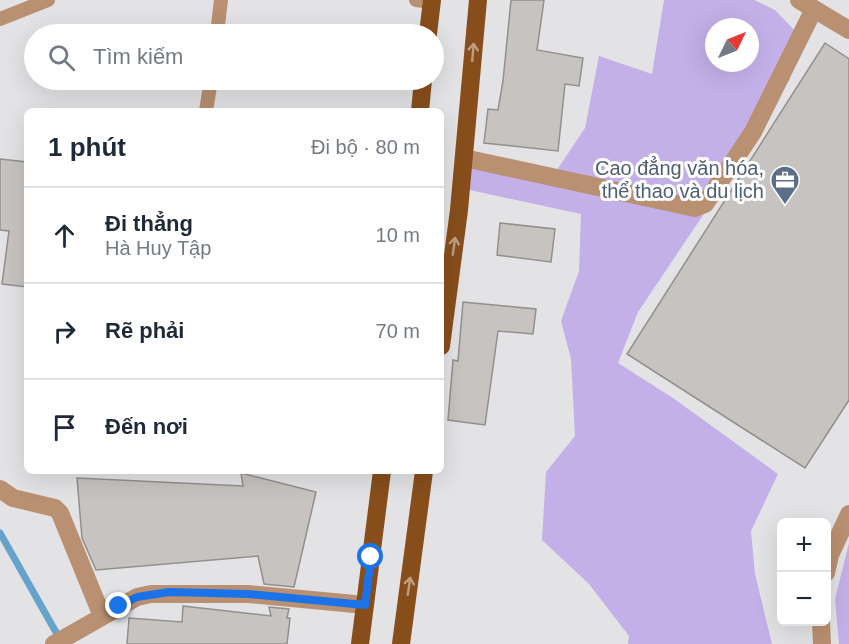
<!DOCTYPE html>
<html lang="vi">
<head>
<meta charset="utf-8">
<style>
	:root { --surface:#fff; --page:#f6f6f7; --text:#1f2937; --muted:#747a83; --line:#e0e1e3 }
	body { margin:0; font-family:Arial,sans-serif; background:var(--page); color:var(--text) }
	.controls { position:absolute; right:18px; bottom:18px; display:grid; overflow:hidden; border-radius:9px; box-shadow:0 6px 24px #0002 }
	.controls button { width:54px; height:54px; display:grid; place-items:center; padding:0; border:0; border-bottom:2px solid var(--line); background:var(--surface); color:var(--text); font:30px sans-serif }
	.compass { position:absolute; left:705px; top:18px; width:54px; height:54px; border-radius:50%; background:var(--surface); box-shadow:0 6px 24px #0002; rotate:47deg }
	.stop { position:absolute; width:18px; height:18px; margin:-14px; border:4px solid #1a73e8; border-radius:50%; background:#fff }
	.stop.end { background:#1a73e8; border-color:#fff; box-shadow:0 2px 6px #0008 }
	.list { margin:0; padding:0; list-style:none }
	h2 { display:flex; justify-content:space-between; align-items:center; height:78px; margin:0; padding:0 24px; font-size:26px }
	h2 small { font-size:20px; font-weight:400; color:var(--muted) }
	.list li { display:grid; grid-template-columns:39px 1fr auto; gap:18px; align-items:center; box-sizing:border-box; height:96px; padding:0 24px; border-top:2px solid var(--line) }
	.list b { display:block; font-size:22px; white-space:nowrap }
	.list p { margin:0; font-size:20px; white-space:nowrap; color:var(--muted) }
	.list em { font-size:20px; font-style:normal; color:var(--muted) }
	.icon { flex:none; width:33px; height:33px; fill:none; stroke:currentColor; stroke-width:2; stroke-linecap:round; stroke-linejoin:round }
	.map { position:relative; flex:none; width:849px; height:644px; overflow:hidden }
	.search { position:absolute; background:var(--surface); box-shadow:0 6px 24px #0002; left:24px; top:24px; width:420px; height:66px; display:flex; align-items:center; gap:15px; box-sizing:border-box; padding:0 21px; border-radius:33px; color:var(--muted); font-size:22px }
	.panel { position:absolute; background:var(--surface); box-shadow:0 6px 24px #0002; left:24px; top:108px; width:420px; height:366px; border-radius:9px }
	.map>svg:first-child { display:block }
	.green { fill:#c4b0e8; fill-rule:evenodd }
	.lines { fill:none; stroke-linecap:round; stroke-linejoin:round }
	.stream { stroke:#66a3cb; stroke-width:7 }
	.building { fill:#c6c3c1; stroke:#92908d; stroke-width:1.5 }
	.lane { stroke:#b99071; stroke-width:14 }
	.street { stroke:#b99071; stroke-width:18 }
	.primary { stroke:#874e1b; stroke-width:18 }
	.oneway { stroke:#bd9e82 }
	.route { stroke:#1a73e8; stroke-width:8 }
	.labels { text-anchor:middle; stroke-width:6; stroke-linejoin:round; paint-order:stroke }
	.service-label { font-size:20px; fill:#4e5e75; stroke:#fff; text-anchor:end }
</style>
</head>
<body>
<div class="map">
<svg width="849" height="644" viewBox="0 0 849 644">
	<rect width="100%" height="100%" fill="#e3e2e5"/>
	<g class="green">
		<path d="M664,0h90l21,10 23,24 -8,45 -54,87 -98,146 -20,51 55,35 105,76 -27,57 4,43 17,70h-144l1,-8 -40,-52 -47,-44 4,-68 29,-36 -4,-77 -10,-38 18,-50 2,-57 -125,-27 6,-26 93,12 30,-45 14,-72 53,18zM714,27h36v36h-36z"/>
		<polygon points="849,543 849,644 839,644 835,599"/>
	</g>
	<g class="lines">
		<polyline class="stream" points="0,533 57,634"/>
	</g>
	<g class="building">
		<polygon points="511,0 544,0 537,50 583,58 579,86 565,84 558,151 484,143 488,109 498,110 503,81"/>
		<polygon points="825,43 849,59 849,400 805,468 627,354"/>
		<polygon points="0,159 27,162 27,287 2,284 9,231 0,230"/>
		<polygon points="500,223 555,229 551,262 497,255"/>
		<polygon points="463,302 536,309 533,334 498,331 485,425 448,420 453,360 458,361"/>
		<polygon points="241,473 316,492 294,587 264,584 258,556 96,570 82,538 77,478 243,486"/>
		<polygon points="183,606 271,616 269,607 289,609 287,618 290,618 287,644 127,644 129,618 182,622"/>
	</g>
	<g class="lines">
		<g class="lane">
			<polyline points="416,0 432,2"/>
			<polyline points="0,19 48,0"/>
			<polyline points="217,34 221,0"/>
			<polyline points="206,111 211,80"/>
		</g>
		<g class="street">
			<polyline points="799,0 849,30"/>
			<polyline points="464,158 695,208 705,204 753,132 814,9"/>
			<polyline points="0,489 13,498 55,508 60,513 102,616"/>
			<polyline points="826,573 830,555 849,514"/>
			<polyline points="821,622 822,644"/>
			<polyline points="54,644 137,597 151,594 248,594 365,605"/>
		</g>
		<g class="primary">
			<polyline points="428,34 432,0"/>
			<polyline points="420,111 423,80"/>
			<polyline points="441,346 459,210 478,0"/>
			<polyline points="360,644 382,471"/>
			<polyline points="401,644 424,471"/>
		</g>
	</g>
	<defs><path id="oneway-shaft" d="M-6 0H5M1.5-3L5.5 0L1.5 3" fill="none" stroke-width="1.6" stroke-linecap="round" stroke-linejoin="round" transform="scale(1.5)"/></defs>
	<g class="oneway">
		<use href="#oneway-shaft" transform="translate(473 52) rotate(-85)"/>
		<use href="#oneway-shaft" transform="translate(454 246) rotate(-82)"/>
		<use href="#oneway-shaft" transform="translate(409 586) rotate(-82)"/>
	</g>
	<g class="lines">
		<polyline class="route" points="119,606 137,597 169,592 248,594 365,605 371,557"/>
	</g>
	<defs>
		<g id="office-pin" transform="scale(1.5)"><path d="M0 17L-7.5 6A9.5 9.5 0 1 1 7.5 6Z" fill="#5c6f8a" stroke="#fff"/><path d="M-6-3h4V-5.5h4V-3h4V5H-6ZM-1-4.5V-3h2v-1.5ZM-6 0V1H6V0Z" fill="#fff"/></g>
	</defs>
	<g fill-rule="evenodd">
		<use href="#office-pin" x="785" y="180"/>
	</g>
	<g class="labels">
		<g class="service-label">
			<text x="764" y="175">Cao đẳng văn hóa,<tspan x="764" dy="23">thể thao và du lịch</tspan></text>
		</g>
	</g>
</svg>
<div class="controls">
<button>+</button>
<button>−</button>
</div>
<svg class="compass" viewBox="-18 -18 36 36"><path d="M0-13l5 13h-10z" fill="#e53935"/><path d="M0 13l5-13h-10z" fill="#747a83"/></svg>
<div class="stop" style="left:371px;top:557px"></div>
<div class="stop end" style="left:119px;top:606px"></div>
<div class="search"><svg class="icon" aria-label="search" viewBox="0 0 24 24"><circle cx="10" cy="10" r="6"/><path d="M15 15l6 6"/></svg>Tìm kiếm</div>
<section class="panel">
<h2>1 phút<small>Đi bộ · 80 m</small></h2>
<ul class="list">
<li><svg class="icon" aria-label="ahead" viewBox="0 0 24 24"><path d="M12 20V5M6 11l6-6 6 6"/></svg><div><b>Đi thẳng</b><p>Hà Huy Tập</p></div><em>10 m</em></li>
<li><svg class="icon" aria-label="right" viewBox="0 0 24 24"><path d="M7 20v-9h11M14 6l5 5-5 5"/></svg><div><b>Rẽ phải</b></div><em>70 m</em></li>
<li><svg class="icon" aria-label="arrive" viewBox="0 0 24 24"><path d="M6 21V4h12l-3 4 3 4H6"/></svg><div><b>Đến nơi</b></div></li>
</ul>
</section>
</div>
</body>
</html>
